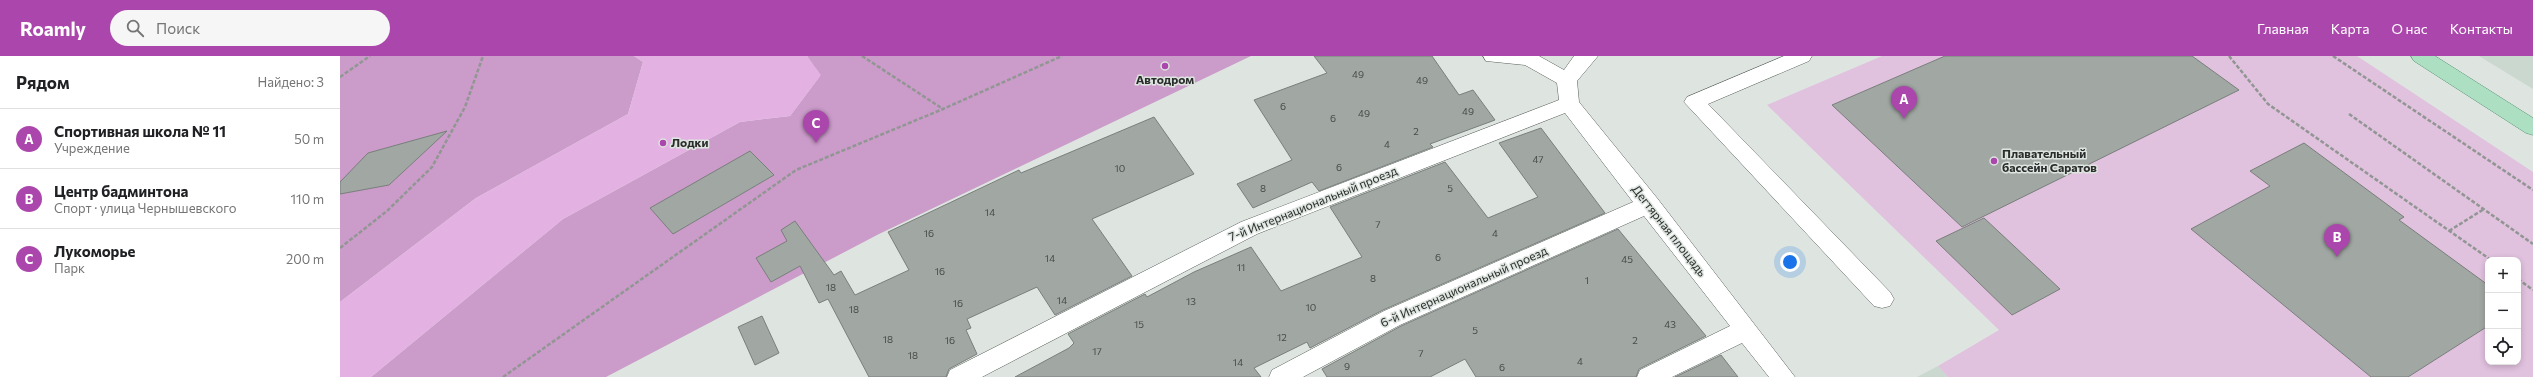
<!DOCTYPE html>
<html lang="ru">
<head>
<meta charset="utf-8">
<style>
	:root { --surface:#fff; --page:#f6f6f6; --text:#202124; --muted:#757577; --line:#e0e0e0; --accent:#ab47ac }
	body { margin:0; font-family:Commissioner,sans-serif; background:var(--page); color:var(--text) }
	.controls { position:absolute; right:12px; bottom:12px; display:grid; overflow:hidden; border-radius:8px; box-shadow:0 2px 6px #0003 }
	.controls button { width:36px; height:36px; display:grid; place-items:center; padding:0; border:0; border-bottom:1px solid var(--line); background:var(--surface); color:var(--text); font:20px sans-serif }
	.you { position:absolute; left:1450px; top:206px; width:14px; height:14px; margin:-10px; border:3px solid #fff; border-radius:50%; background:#1a73e8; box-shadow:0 0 0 6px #1a73e833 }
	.badge { display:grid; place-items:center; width:26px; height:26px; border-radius:50%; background:var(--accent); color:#fff; font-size:13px; font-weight:700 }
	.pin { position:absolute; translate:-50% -33px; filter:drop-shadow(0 1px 2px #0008) }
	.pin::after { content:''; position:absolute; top:21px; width:14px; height:12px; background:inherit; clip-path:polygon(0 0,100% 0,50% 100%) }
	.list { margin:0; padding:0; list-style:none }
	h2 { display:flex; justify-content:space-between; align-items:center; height:52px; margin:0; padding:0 16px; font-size:17px }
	h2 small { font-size:13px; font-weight:400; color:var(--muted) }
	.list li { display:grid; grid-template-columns:26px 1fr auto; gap:12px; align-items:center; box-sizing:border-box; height:60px; padding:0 16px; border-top:1px solid var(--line) }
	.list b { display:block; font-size:15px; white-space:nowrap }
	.list p { margin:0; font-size:13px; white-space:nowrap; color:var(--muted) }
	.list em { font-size:13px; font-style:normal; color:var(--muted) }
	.icon { flex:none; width:22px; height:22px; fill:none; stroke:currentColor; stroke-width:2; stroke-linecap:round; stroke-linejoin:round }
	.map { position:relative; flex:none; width:2193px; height:321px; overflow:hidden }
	header { display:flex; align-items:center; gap:24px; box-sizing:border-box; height:56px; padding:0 20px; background:var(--accent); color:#fff }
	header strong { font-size:19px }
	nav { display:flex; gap:22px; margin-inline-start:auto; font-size:14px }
	.search { width:280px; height:36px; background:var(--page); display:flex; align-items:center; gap:10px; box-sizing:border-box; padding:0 14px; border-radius:22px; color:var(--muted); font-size:15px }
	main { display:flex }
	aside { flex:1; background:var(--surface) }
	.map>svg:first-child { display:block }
	.built { fill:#cad8cf }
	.green { fill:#e0c1de; fill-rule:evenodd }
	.forest { fill:#cb9bca }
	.water { fill:#e3b1e2 }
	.building { fill:#a1a7a3; stroke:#797f7b }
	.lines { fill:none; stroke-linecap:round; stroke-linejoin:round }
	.minor-casing { stroke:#595f5b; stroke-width:1 }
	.major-casing { stroke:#5b9274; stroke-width:1 }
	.path { stroke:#919693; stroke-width:2.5; stroke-dasharray:4 2; stroke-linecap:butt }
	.minor { fill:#fff; fill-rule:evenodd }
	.major { fill:#addfc3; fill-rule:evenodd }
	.poi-dot { fill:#ab47ac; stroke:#dee5e0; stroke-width:1.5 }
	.labels { text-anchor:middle; stroke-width:3; stroke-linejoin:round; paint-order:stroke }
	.number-label { font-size:10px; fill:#484c49 }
	.poi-label { font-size:12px; font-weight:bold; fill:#2a2d2b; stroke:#dee5e0; text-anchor:start }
	.street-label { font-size:12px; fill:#2a2d2b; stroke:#dee5e0 }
</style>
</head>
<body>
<header>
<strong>Roamly</strong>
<div class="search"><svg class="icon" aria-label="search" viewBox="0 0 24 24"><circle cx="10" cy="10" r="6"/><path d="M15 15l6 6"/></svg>Поиск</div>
<nav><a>Главная</a><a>Карта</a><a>О нас</a><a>Контакты</a></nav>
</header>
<main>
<aside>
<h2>Рядом<small>Найдено: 3</small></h2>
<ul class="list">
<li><span class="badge">A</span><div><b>Спортивная школа № 11</b><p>Учреждение</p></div><em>50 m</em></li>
<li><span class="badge">B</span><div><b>Центр бадминтона</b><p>Спорт · улица Чернышевского</p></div><em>110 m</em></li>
<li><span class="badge">C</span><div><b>Лукоморье</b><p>Парк</p></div><em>200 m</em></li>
</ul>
</aside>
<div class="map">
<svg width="2193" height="321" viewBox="0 0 2193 321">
	<rect width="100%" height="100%" fill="#dee5e0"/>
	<g class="built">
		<polygon points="2139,0 2193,0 2193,33"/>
		<polygon points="1598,310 1608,321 1577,321"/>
	</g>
	<path class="green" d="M1542,0h475l176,116v205h-585l-10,-11 61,-36 -232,-225zM2148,204h30v102h-30z"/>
	<g class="forest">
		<polygon points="0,0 294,0 303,6 288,58 136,142 0,246"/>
		<polygon points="467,0 911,0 539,178 266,321 31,321 223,163 400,66 450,60 480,20"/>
	</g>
	<polygon class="water" points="294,0 467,0 481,19 450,60 400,66 223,163 31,321 0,321 0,246 136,142 288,58 303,6"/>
	<g class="building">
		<polygon points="974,0 1092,0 1119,39 1133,34 1155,64 1090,88 1093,91 979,135 972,126 913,152 897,128 952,104 914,44 987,17"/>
		<polygon points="1605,0 1852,0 1899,34 1622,171 1492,49"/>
		<polygon points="814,61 854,118 752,163 792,220 715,259 697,231 627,263 631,272 626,274 637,298 609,313 606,321 529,321 488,243 479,247 460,210 431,226 416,202 447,185 441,174 455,165 494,219 501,215 515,239 569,214 548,176 679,114 681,117"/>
		<polygon points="1201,72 1265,157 1043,254 970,292 967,286 914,312 921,321 675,321 729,292 734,287 728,278 805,238 807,241 854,216 911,191 941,235 1022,201 990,151 1105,106 1148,162 1198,141 1159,87"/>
		<polygon points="107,75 49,129 0,138 0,126 28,97"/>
		<polygon points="1964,87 2064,161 2059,164 2148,229 2148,270 2068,321 2031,321 1851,173 1930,130 1910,115"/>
		<polygon points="410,95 434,119 333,178 310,152"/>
		<polygon points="1644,162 1720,233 1672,259 1596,185"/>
		<polygon points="1278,173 1366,280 1299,313 1296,321 1136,321 1125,303 1090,321 987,321 982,313 1061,270"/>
		<polygon points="422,260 439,297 415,309 398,271"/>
		<polygon points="1381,299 1398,321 1335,321"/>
	</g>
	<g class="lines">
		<g class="minor-casing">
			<g id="minor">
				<polygon points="1143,0 1199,0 1224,14 1234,0 1258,0 1237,25 1239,46 1317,142 1455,321 1429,321 1402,287 1332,321 1297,321 1300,314 1390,270 1304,160 1060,269 963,321 929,321 932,314 1044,255 1293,146 1225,57 917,178 642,321 607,321 610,314 901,166 1219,44 1217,27 1185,9 1146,5"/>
				<polygon points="1444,0 1472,0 1469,5 1368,48 1550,236 1554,243 1550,250 1542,252 1534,250 1344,46 1347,41"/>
			</g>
		</g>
		<g class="major-casing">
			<polygon id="major" points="2071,0 2095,0 2193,62 2193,79 2186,77 2074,5"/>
		</g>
		<g class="path">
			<polyline points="522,0 603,53"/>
			<polyline points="1889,0 1928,48 2151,204"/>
			<polyline points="1993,0 2193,134"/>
			<polyline points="0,21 30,0"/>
			<polyline points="2009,58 2193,188"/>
			<polyline points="2109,175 2144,153"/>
			<polyline points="0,192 47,155 92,111 125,51 143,0"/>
			<polyline points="2178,223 2193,234"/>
			<polyline points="163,321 456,114 603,53 722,0"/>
		</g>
		<use href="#minor" class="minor"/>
		<use href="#major" class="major"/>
	</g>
	<g class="poi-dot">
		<circle cx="825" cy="10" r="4"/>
		<circle cx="323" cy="87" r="4"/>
		<circle cx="1654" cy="105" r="4"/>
	</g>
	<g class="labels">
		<g class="number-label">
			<text x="1018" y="22">49</text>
			<text x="1082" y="28">49</text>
			<text x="943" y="54">6</text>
			<text x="1128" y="59">49</text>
			<text x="1024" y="61">49</text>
			<text x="993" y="66">6</text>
			<text x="1076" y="79">2</text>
			<text x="1047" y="92">4</text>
			<text x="1198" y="107">47</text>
			<text x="999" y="115">6</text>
			<text x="780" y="116">10</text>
			<text x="923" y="136">8</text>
			<text x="1110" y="136">5</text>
			<text x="650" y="160">14</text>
			<text x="1038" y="172">7</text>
			<text x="589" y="181">16</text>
			<text x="1155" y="181">4</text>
			<text x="1098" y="205">6</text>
			<text x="710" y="206">14</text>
			<text x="1287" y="207">45</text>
			<text x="901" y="215">11</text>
			<text x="600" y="219">16</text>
			<text x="1033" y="226">8</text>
			<text x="1247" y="228">1</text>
			<text x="491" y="235">18</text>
			<text x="722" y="248">14</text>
			<text x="851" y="249">13</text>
			<text x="618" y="251">16</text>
			<text x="971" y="255">10</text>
			<text x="514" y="257">18</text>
			<text x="799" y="272">15</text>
			<text x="1330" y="272">43</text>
			<text x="1135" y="278">5</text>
			<text x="942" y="285">12</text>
			<text x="548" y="287">18</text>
			<text x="610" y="288">16</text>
			<text x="1295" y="288">2</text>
			<text x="757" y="299">17</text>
			<text x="1081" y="301">7</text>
			<text x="573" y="303">18</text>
			<text x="1240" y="309">4</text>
			<text x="898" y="310">14</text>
			<text x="1007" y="314">9</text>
			<text x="1162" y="315">6</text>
		</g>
		<g class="poi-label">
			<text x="825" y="28" text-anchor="middle">Автодром</text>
			<text x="331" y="91">Лодки</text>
			<text x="1662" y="102">Плавательный<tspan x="1662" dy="14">бассейн Саратов</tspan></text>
		</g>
		<g class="street-label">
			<text transform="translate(973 148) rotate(-22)" y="4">7-й Интернациональный проезд</text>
			<text transform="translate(1329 175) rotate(52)" y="4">Дегтярная площадь</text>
			<text transform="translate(1124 231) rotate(-24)" y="4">6-й Интернациональный проезд</text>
		</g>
	</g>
</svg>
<div class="controls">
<button>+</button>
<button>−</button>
<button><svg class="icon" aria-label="locate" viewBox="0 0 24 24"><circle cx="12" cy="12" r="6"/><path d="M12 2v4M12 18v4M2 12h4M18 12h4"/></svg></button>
</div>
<div class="you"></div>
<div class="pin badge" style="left:1564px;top:63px">A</div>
<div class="pin badge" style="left:1997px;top:201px">B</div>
<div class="pin badge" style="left:476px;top:87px">C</div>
</div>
</main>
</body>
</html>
